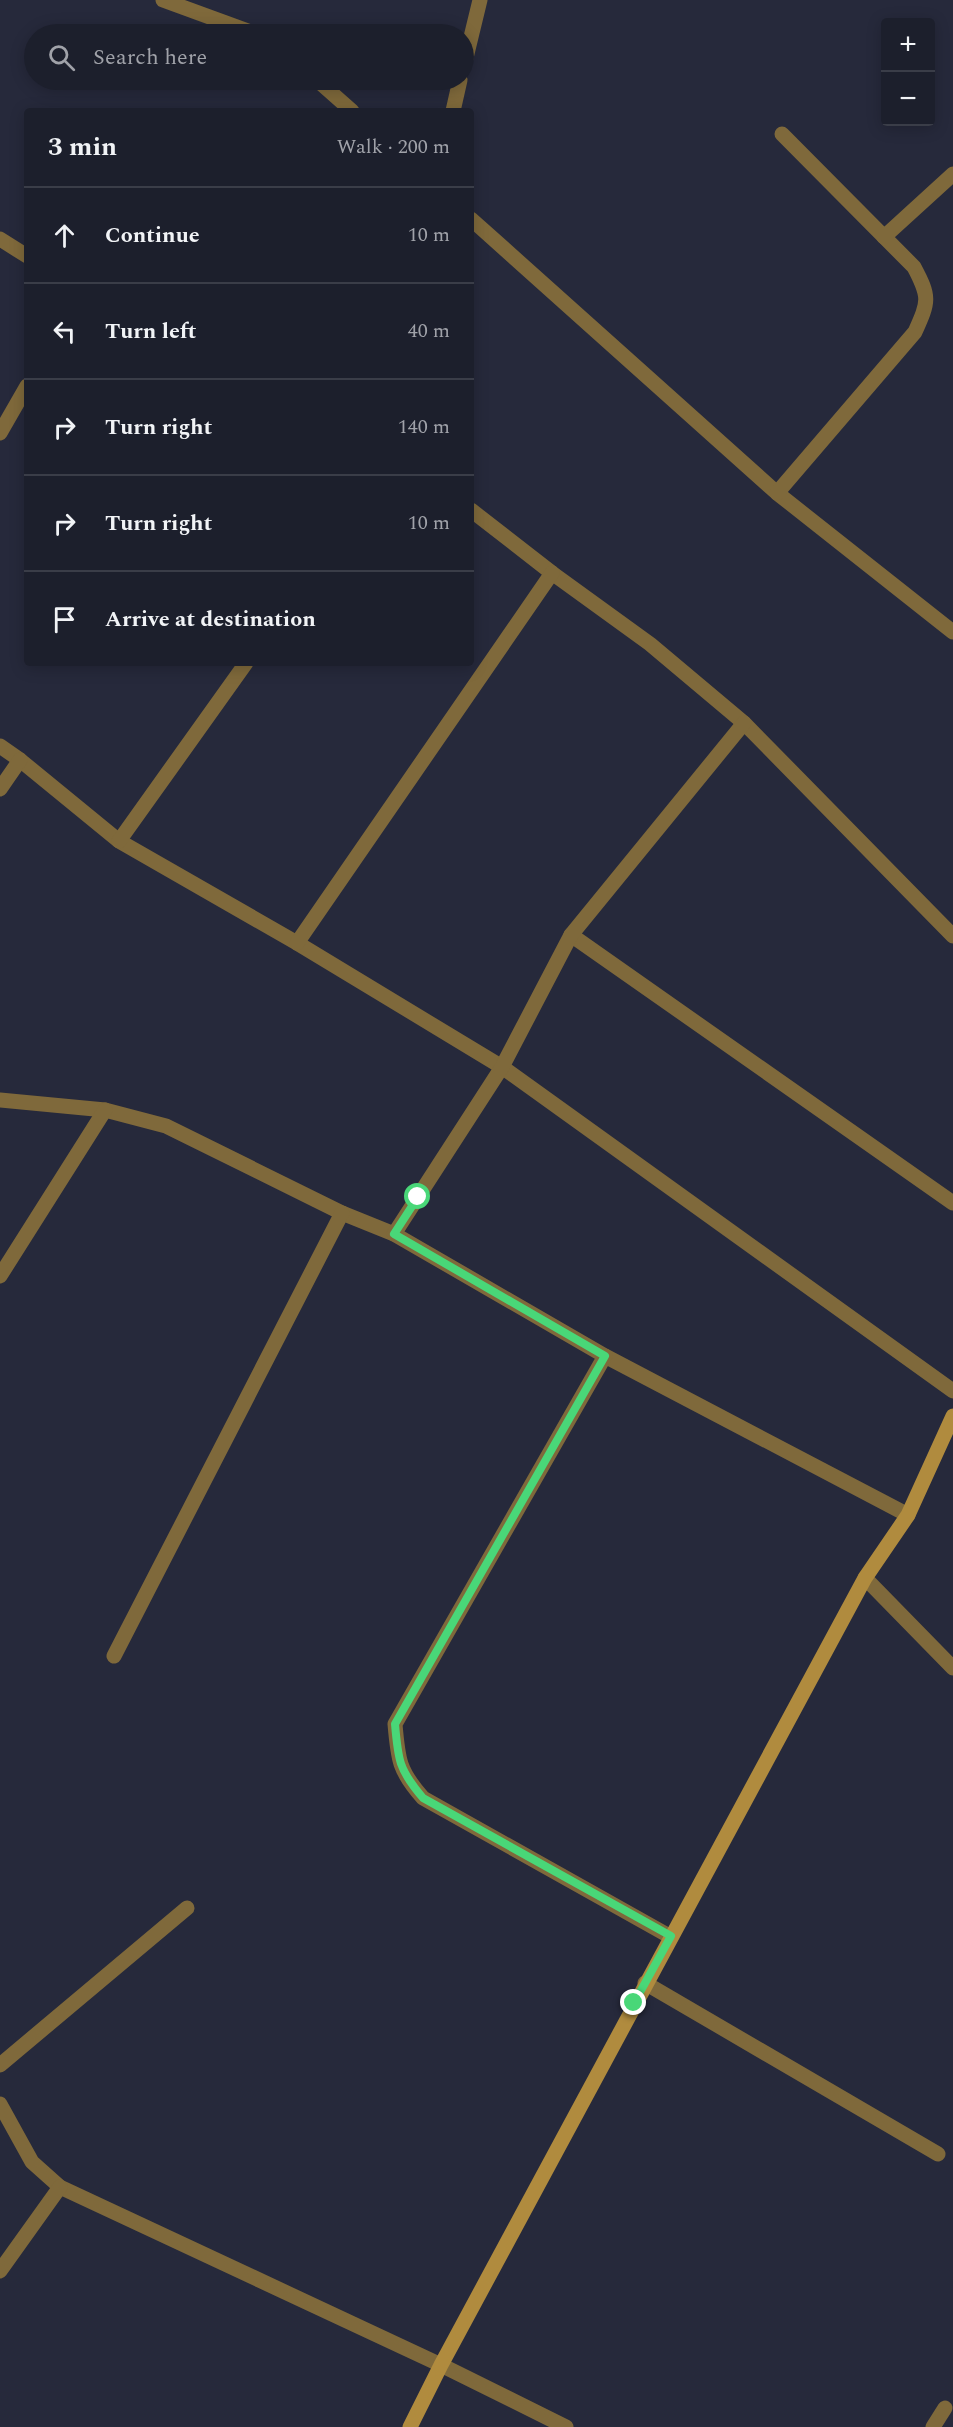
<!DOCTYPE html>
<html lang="en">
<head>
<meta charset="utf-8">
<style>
	:root { --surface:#1c1f2c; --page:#292c38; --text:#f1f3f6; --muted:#a0a2a9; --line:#3a3d48 }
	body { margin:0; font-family:Spectral,serif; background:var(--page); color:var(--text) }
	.controls { position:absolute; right:18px; top:18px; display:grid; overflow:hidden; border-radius:6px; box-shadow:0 3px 15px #0003 }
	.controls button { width:54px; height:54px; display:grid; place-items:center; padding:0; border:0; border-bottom:2px solid var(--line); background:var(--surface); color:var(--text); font:30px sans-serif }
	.stop { position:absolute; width:18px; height:18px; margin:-14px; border:4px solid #49d778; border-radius:50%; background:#fff }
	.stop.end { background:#49d778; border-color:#fff; box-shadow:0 2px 6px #0008 }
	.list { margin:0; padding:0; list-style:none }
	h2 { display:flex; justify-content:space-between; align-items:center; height:78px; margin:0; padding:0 24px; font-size:26px }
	h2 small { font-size:20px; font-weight:400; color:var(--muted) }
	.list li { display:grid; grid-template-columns:39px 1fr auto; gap:18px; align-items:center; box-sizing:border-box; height:96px; padding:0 24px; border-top:2px solid var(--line) }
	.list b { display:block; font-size:22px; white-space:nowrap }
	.list em { font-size:20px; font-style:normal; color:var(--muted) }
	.icon { flex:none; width:33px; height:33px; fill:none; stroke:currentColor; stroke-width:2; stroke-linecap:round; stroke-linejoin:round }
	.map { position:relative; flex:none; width:953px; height:2427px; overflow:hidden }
	.search { position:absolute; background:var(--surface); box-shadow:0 3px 15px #0003; left:24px; top:24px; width:450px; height:66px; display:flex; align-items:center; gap:15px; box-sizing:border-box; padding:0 21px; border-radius:33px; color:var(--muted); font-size:22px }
	.panel { position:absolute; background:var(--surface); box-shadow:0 3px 15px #0003; left:24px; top:108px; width:450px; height:558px; border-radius:6px }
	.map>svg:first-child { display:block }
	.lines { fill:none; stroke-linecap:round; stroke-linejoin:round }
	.street { stroke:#7f693b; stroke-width:15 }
	.secondary { stroke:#b08b3e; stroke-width:15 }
	.route { stroke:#49d778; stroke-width:8 }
</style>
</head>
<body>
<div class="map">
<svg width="953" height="2427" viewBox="0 0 953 2427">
	<rect width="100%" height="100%" fill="#26293b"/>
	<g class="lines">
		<g class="street">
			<polyline points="163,0 256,34"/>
			<polyline points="464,66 480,0"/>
			<polyline points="317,80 352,111"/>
			<polyline points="453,111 460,80"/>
			<polyline points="471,219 777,493 953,632"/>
			<polyline points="884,237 953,174"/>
			<polyline points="0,239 27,256"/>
			<polyline points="0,433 27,386"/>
			<path d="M777,493l138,-161c14,-31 15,-35 -1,-65l-132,-133"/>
			<polyline points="471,510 552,573 650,644 744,723 953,936"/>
			<polyline points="0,746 20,760 119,841 297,943 502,1067 953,1391"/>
			<polyline points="0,789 20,760"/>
			<polyline points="119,841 246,663"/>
			<polyline points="571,935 953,1203"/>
			<polyline points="297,943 552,573"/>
			<polyline points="0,1100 105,1110 166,1126 342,1213 394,1234 605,1356 908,1515"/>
			<polyline points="394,1234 502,1067 571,935 744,723"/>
			<polyline points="0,1276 105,1110"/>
			<path d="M605,1356l-210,368c3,36 4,47 28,74l248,139"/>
			<polyline points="865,1578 953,1668"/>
			<polyline points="114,1656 342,1213"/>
			<polyline points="645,1983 938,2154"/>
			<polyline points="0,2065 187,1908"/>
			<polyline points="0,2104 32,2162 60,2187 441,2365 566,2427"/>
			<polyline points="0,2271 60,2187"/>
			<polyline points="933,2427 945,2408"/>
		</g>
		<polyline class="secondary" points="410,2427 441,2365 865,1578 908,1515 953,1416"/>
	</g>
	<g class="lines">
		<path class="route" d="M418,1197l-24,37 211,122 -210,368c3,36 4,46 28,74l248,138 -37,67"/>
	</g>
</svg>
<div class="controls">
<button>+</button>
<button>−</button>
</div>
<div class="stop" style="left:418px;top:1197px"></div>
<div class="stop end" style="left:634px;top:2003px"></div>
<div class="search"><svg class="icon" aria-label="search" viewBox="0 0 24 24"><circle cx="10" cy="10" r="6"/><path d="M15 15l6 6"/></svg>Search here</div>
<section class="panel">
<h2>3 min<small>Walk · 200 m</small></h2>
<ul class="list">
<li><svg class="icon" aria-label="ahead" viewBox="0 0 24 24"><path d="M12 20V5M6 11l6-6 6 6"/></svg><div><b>Continue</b></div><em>10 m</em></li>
<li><svg class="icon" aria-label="left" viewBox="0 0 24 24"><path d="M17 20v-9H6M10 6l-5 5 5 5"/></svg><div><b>Turn left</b></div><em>40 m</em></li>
<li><svg class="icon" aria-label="right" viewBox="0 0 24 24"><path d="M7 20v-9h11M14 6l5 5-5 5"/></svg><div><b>Turn right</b></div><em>140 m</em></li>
<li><svg class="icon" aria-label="right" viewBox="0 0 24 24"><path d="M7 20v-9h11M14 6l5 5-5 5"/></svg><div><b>Turn right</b></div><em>10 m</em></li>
<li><svg class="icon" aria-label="arrive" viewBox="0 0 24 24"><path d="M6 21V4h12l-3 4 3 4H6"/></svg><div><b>Arrive at destination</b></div></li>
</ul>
</section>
</div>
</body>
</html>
